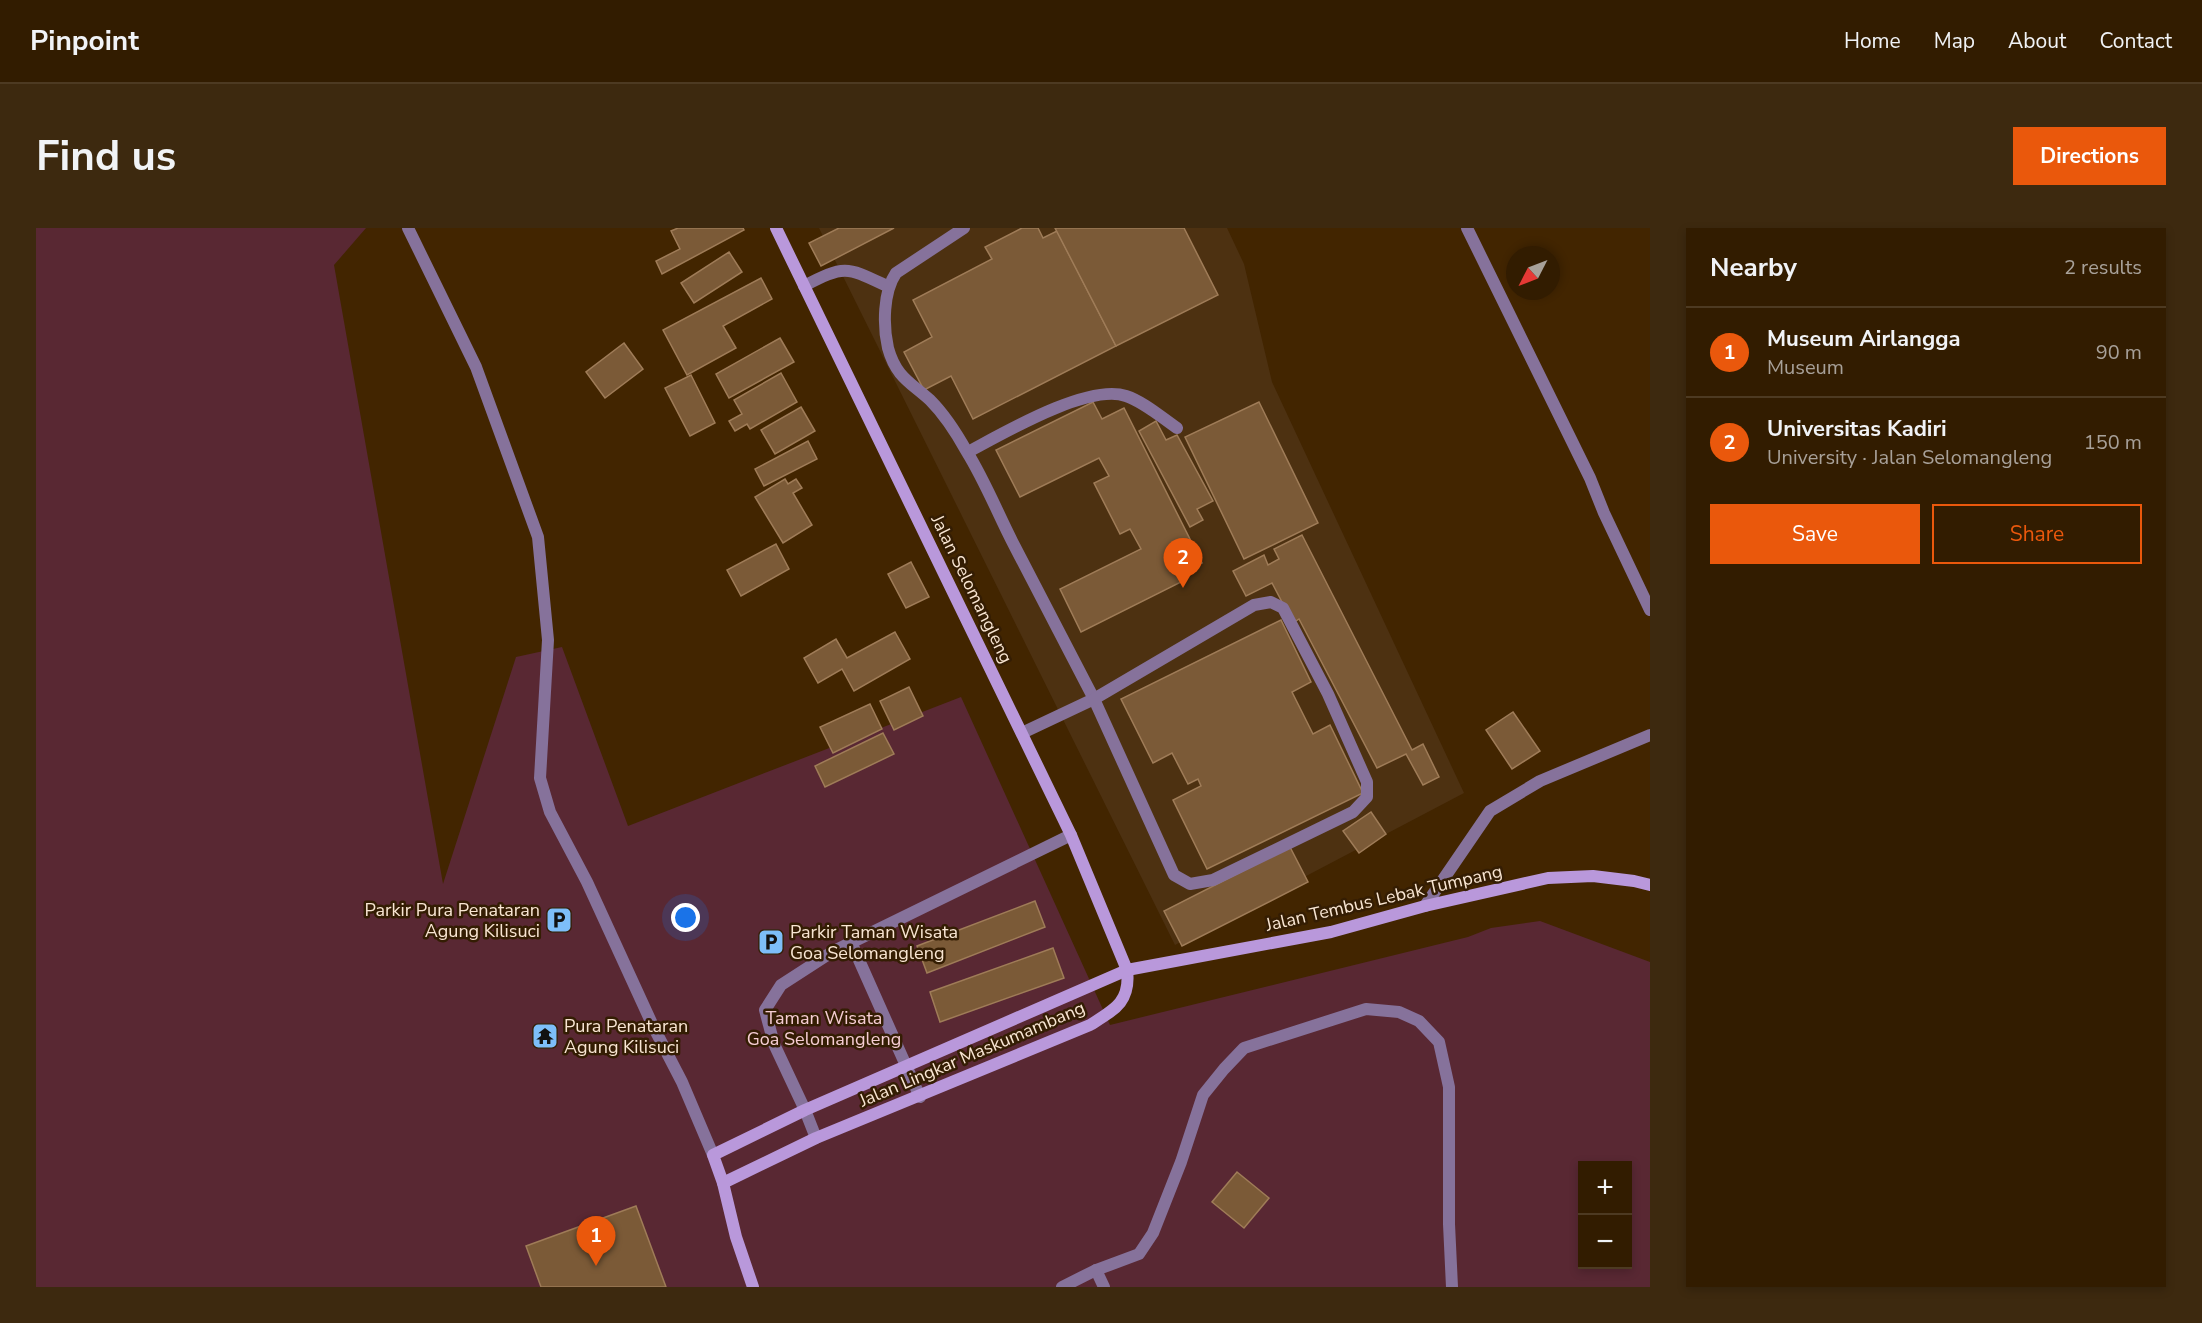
<!DOCTYPE html>
<html lang="en">
<head>
<meta charset="utf-8">
<style>
	:root { --surface:#321c00; --page:#3d290f; --text:#f1f3f6; --muted:#a8a199; --line:#4d3a22; --accent:#ea580c }
	body { margin:0; font-family:"Nunito Sans",sans-serif; background:var(--page); color:var(--text) }
	.controls { position:absolute; right:18px; bottom:18px; display:grid; overflow:hidden; border-radius:0px; box-shadow:0 3px 9px #0003 }
	.controls button { width:54px; height:54px; display:grid; place-items:center; padding:0; border:0; border-bottom:2px solid var(--line); background:var(--surface); color:var(--text); font:30px sans-serif }
	.compass { position:absolute; left:1470px; top:18px; width:54px; height:54px; border-radius:50%; background:var(--surface); box-shadow:0 3px 9px #0003; rotate:228deg }
	.you { position:absolute; left:650px; top:690px; width:21px; height:21px; margin:-15px; border:4px solid #fff; border-radius:50%; background:#1a73e8; box-shadow:0 0 0 9px #1a73e833 }
	.badge { display:grid; place-items:center; width:39px; height:39px; border-radius:50%; background:var(--accent); color:#fff; font-size:20px; font-weight:700 }
	.pin { position:absolute; translate:-50% -50px; filter:drop-shadow(0 2px 3px #0008) }
	.pin::after { content:''; position:absolute; top:32px; width:21px; height:18px; background:inherit; clip-path:polygon(0 0,100% 0,50% 100%) }
	.list { margin:0; padding:0; list-style:none }
	h2 { display:flex; justify-content:space-between; align-items:center; height:78px; margin:0; padding:0 24px; font-size:26px }
	h2 small { font-size:20px; font-weight:400; color:var(--muted) }
	.list li { display:grid; grid-template-columns:39px 1fr auto; gap:18px; align-items:center; box-sizing:border-box; height:90px; padding:0 24px; border-top:2px solid var(--line) }
	.list b { display:block; font-size:22px; white-space:nowrap }
	.list p { margin:0; font-size:20px; white-space:nowrap; color:var(--muted) }
	.list em { font-size:20px; font-style:normal; color:var(--muted) }
	.actions { display:flex; gap:12px; padding:18px 24px }
	.actions a { flex:1; padding:14px 0; border:2px solid var(--accent); border-radius:0px; text-align:center; font-size:21px; color:var(--accent) }
	.actions .main { background:var(--accent); color:#fff }
	.map { position:relative; flex:none; width:1614px; height:1059px; overflow:hidden; border-radius:0px }
	header { display:flex; align-items:center; gap:36px; box-sizing:border-box; height:84px; padding:0 30px; background:var(--surface); border-bottom:2px solid var(--line) }
	header strong { font-size:28px }
	nav { display:flex; gap:33px; margin-inline-start:auto; font-size:21px }
	.intro { display:flex; align-items:center; justify-content:space-between; box-sizing:border-box; height:144px; padding:0 36px }
	h1 { margin:0; font-size:42px }
	.button { padding:15px 27px; border-radius:0px; background:var(--accent); color:#fff; font-size:21px; font-weight:700 }
	main { display:flex; gap:36px; padding:0 36px }
	aside { flex:1; background:var(--surface); border-radius:0px; box-shadow:0 3px 9px #0003 }
	.map>svg:first-child { display:block }
	.built { fill:#4d3111 }
	.green { fill:#592833; fill-rule:evenodd }
	.building { fill:#7b5a37; stroke:#9f7c58; stroke-width:1.5 }
	.lines { fill:none; stroke-linecap:round; stroke-linejoin:round }
	.lane { stroke:#86729b; stroke-width:12 }
	.street { stroke:#86729b; stroke-width:12 }
	.secondary { stroke:#b998db; stroke-width:12 }
	.labels { text-anchor:middle; stroke-width:5; stroke-linejoin:round; paint-order:stroke }
	.street-label { font-size:18px; fill:#f9e6d3; stroke:#341d03 }
	.poi-label { font-size:18px; fill:#f9e6d3; stroke:#341d03; text-anchor:start }
	.park-label { font-size:18px; fill:#f6cdd4; stroke:#341d03 }
</style>
</head>
<body>
<header>
<strong>Pinpoint</strong>
<nav><a>Home</a><a>Map</a><a>About</a><a>Contact</a></nav>
</header>
<div class="intro"><h1>Find us</h1><a class="button">Directions</a></div>
<main>
<div class="map">
<svg width="1614" height="1059" viewBox="0 0 1614 1059">
	<rect width="100%" height="100%" fill="#422500"/>
	<polygon class="built" points="783,0 1191,0 1208,36 1236,154 1428,565 1139,717"/>
	<path class="green" d="M0,0h330l-32,37 109,619 73,-227 46,-10 66,179 333,-129 149,328 358,-88 23,-9 49,-7 110,41v325h-1614zM1546,938h46v98h-46z"/>
	<g class="building">
		<polygon points="642,0 707,0 708,2 626,46 620,33 644,21 635,3"/>
		<polygon points="803,0 858,0 785,38 773,15"/>
		<polygon points="986,0 1002,0 1007,10 1021,3 1080,118 937,191 915,148 888,162 868,124 896,109 877,72 956,31 949,19"/>
		<polygon points="1019,0 1148,0 1182,67 1080,118"/>
		<polygon points="693,24 706,44 658,75 645,55"/>
		<polygon points="725,50 736,71 687,98 700,120 651,147 627,102"/>
		<polygon points="744,110 758,134 693,170 680,146"/>
		<polygon points="588,115 607,141 569,170 550,144"/>
		<polygon points="745,145 761,174 714,201 711,196 699,203 693,193 706,186 698,172"/>
		<polygon points="655,147 679,195 654,208 629,160"/>
		<polygon points="1057,174 1066,191 1088,180 1166,335 1141,347 1145,354 1045,404 1024,361 1105,321 1094,301 1084,306 1058,255 1073,248 1063,230 984,269 960,222"/>
		<polygon points="1223,174 1282,295 1208,331 1149,209"/>
		<polygon points="765,179 779,203 739,226 725,202"/>
		<polygon points="1120,193 1130,212 1141,207 1177,273 1161,281 1167,292 1154,299 1103,203"/>
		<polygon points="772,213 781,231 728,258 719,241"/>
		<polygon points="749,251 752,256 760,251 766,260 757,265 776,297 747,315 719,269"/>
		<polygon points="1266,307 1376,522 1387,516 1403,549 1387,557 1370,526 1341,540 1263,391 1257,395 1236,355 1210,368 1197,343 1228,327 1232,337 1243,331 1238,321"/>
		<polygon points="740,316 753,341 705,368 691,342"/>
		<polygon points="875,334 893,369 870,380 852,346"/>
		<polygon points="1245,392 1275,454 1256,464 1277,506 1294,497 1327,565 1171,641 1137,572 1165,558 1162,551 1152,556 1136,525 1117,535 1085,471"/>
		<polygon points="859,404 874,431 818,463 806,441 782,455 768,430 800,411 811,430"/>
		<polygon points="873,459 887,488 858,502 844,473"/>
		<polygon points="834,476 846,501 797,525 784,499"/>
		<polygon points="1477,484 1504,523 1476,541 1450,502"/>
		<polygon points="847,505 858,526 789,559 779,538"/>
		<polygon points="1335,584 1350,606 1323,625 1307,603"/>
		<polygon points="1254,619 1272,654 1146,718 1128,683"/>
		<polygon points="999,673 1009,699 891,745 881,718"/>
		<polygon points="1017,720 1028,750 904,794 894,764"/>
		<polygon points="1201,944 1233,970 1208,1000 1176,974"/>
		<polygon points="600,978 630,1059 505,1059 490,1018"/>
	</g>
	<g class="lines">
		<g class="lane">
			<path d="M928,0l-68,45c-13,19 -13,53 -8,75 8,29 22,34 42,52 14,14 27,34 37,52 18,29 31,62 47,93 26,51 53,102 80,154l-72,34"/>
			<path d="M768,58c42,-22 43,-19 85,1"/>
			<path d="M932,224c34,-18 120,-69 158,-56 18,6 35,21 51,32"/>
			<polygon points="1235,374 1247,380 1292,466 1331,554 1331,569 1317,584 1177,652 1154,656 1138,647 1058,471 1218,377"/>
			<polyline points="815,714 884,869"/>
			<polyline points="780,910 769,882 738,816 729,782 745,757 796,724 1035,607"/>
			<polyline points="1060,1042 1068,1059"/>
			<polyline points="1026,1059 1060,1042 1103,1026 1117,1005 1145,934 1167,867 1188,841 1208,820 1330,781 1363,784 1383,793 1403,814 1413,859 1413,996 1416,1059"/>
		</g>
		<g class="street">
			<polyline points="372,0 440,139 502,309 512,412 504,550 514,584 551,654 617,798 646,854 677,927"/>
			<polyline points="1431,0 1554,250 1568,285 1614,382"/>
			<polyline points="1389,678 1454,583 1504,553 1614,507"/>
		</g>
		<g class="secondary">
			<path d="M687,955l93,-45 274,-113c24,-15 41,-23 37,-55l-56,-135 -295,-607"/>
			<polyline points="717,1059 700,1009 687,955 677,927 769,882 1091,742 1295,704 1389,678 1512,650 1557,648 1598,653 1614,657"/>
		</g>
	</g>
	<defs>
		<g id="parking-square" transform="scale(1.35)"><rect x="-9" y="-9" width="18" height="18" rx="4" fill="#7dbef9" stroke="#341d03"/><path d="M-3.5-5.5H1a3.5 3.5 0 0 1 0 7H-1V5.5H-3.5ZM-1-3.4V-.6H.8a1.4 1.4 0 0 0 0-2.8Z" fill="#111"/></g>
		<g id="temple-square" transform="scale(1.35)"><rect x="-9" y="-9" width="18" height="18" rx="4" fill="#7dbef9" stroke="#341d03"/><path d="M0-6L5-2H3V0L6.5 2.5H4V6H1.5V3h-3V6H-4V2.5H-6.5L-3 0V-2H-5Z" fill="#111"/></g>
	</defs>
	<g fill-rule="evenodd">
		<use href="#parking-square" x="523" y="692"/>
		<use href="#parking-square" x="735" y="714"/>
		<use href="#temple-square" x="509" y="808"/>
	</g>
	<g class="labels">
		<g class="street-label">
			<text transform="translate(936 361) rotate(64)" y="6">Jalan Selomangleng</text>
			<text transform="translate(1348 670) rotate(-13)" y="6">Jalan Tembus Lebak Tumpang</text>
			<text transform="translate(936 826) rotate(-23)" y="6">Jalan Lingkar Maskumambang</text>
		</g>
		<g class="poi-label">
			<text x="504" y="688" text-anchor="end">Parkir Pura Penataran<tspan x="504" dy="21">Agung Kilisuci</tspan></text>
			<text x="754" y="710">Parkir Taman Wisata<tspan x="754" dy="21">Goa Selomangleng</tspan></text>
			<text x="528" y="804">Pura Penataran<tspan x="528" dy="21">Agung Kilisuci</tspan></text>
		</g>
		<g class="park-label">
			<text x="788" y="796">Taman Wisata<tspan x="788" dy="21">Goa Selomangleng</tspan></text>
		</g>
	</g>
</svg>
<div class="controls">
<button>+</button>
<button>−</button>
</div>
<svg class="compass" viewBox="-18 -18 36 36"><path d="M0-13l5 13h-10z" fill="#e53935"/><path d="M0 13l5-13h-10z" fill="#a8a199"/></svg>
<div class="you"></div>
<div class="pin badge" style="left:560px;top:1038px">1</div>
<div class="pin badge" style="left:1147px;top:360px">2</div>
</div>
<aside>
<h2>Nearby<small>2 results</small></h2>
<ul class="list">
<li><span class="badge">1</span><div><b>Museum Airlangga</b><p>Museum</p></div><em>90 m</em></li>
<li><span class="badge">2</span><div><b>Universitas Kadiri</b><p>University · Jalan Selomangleng</p></div><em>150 m</em></li>
</ul>
<div class="actions"><a class="main">Save</a><a>Share</a></div>
</aside>
</main>
</body>
</html>
